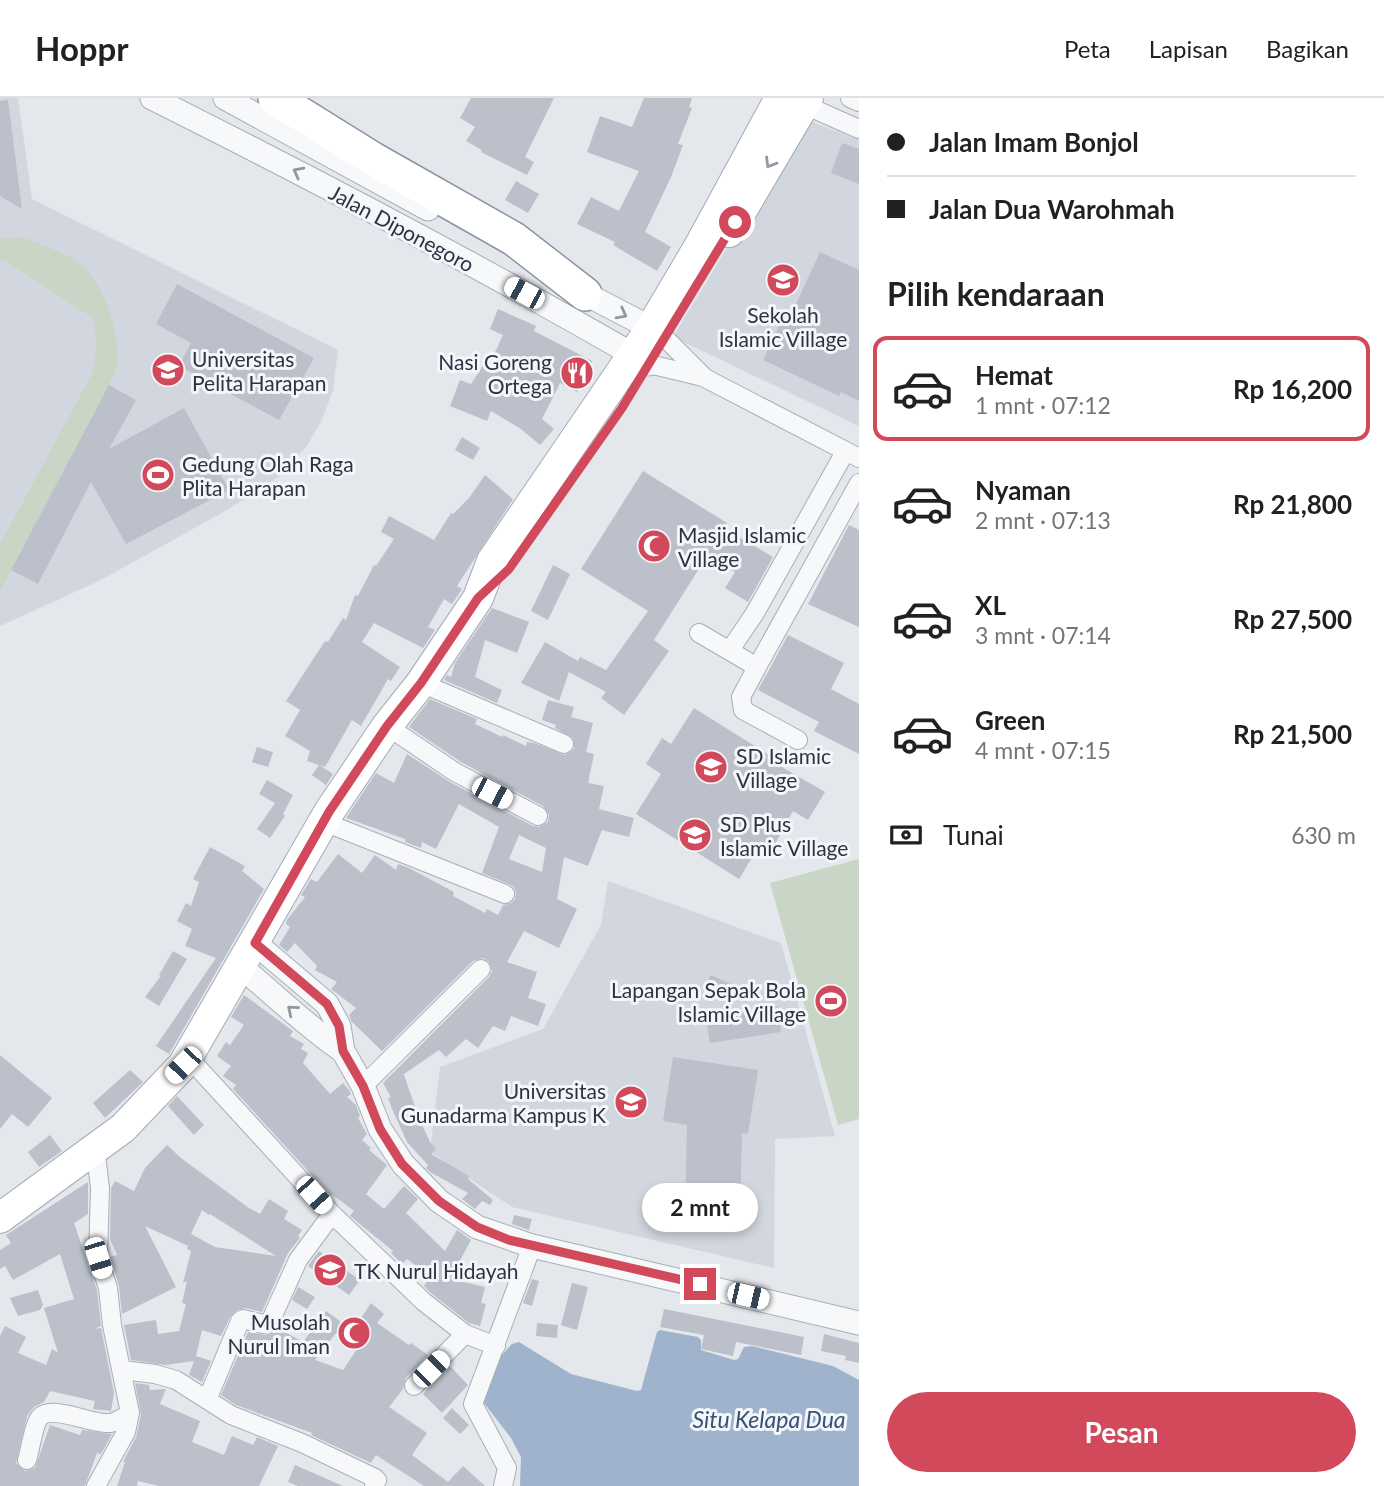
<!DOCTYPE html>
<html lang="id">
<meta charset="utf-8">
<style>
body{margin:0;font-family:Lato,sans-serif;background:#f6f6f6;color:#202124;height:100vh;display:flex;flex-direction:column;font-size:26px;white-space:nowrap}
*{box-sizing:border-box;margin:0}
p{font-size:23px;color:#757577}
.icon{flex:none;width:38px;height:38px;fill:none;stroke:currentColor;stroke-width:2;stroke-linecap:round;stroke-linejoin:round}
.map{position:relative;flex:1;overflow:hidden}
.details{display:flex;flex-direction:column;background:#fff;width:525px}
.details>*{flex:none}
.hud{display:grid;align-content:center;height:154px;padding:0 28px;background:#fff}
.end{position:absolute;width:32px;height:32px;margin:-16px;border:9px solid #d1495b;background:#fff;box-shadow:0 0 0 4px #fff}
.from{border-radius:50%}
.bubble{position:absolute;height:49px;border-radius:24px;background:#fff;box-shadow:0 4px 10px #0003;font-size:23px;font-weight:700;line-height:49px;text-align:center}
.car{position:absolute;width:21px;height:42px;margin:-21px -10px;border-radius:9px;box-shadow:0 0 5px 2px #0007;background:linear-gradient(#fff 24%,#345 0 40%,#fff 0 76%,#345 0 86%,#fff 0)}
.hud b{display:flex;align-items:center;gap:24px;height:66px;font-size:26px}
.hud b+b{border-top:2px solid #e0e0e0}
.hud i{width:18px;height:18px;background:#202124}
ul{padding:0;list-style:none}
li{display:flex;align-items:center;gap:21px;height:105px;margin:0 14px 10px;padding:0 14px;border:4px solid transparent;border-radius:14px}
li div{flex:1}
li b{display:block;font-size:26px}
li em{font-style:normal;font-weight:700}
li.current{border-color:#d1495b}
li>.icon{width:63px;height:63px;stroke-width:1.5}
h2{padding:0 28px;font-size:32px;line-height:84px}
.pay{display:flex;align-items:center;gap:18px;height:77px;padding:0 28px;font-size:26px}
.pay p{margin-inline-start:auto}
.cta{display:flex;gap:14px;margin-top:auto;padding:14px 28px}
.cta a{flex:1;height:80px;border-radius:42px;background:#d1495b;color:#fff;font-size:28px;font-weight:700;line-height:80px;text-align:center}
header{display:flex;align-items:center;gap:42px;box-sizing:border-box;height:98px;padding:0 35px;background:#fff;border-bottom:2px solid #e0e0e0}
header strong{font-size:33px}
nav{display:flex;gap:38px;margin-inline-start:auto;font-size:24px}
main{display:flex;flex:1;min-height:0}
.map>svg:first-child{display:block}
</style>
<header>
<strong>Hoppr</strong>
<nav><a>Peta</a><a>Lapisan</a><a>Bagikan</a></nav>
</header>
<main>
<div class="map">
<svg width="859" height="1388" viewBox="0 0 859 1388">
<rect width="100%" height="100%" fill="#e4e7ec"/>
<!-- built -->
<path fill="#d2d6de" d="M0,0H18L32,101L338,252L333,292L321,324L306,349L278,379L227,412L101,482L0,528Z
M805,21L859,42V328L673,239Z
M608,783L781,845L835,1038L775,1041L774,1170L512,1109L430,1054L440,969L543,931L601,827Z"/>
<!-- green -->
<path fill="#c9d6c5" d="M22,139C39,146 73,157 85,170C106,191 120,238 117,267C116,274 111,281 109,287L0,493V446L92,276L97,249L93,220L4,162L0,163V141Z
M859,761V1021L838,1027L770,785Z"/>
<!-- water -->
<path fill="#9fb4cc" d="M660,1232L698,1239L701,1242V1252L734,1262L738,1261L744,1249L752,1248L833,1268L859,1282V1388H520L521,1359L511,1340L484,1305V1291L501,1258L512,1246L519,1244L571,1276L637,1293L641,1292L657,1234Z"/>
<!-- building -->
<path fill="#bbc0ca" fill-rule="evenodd" d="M471,0H554L525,59L534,64L527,77L481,54L482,52L466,43L475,29L460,20Z
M644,0H692L689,9L692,10L678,46L683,47L671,79L645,134L671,149L657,173L613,147L615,144L577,126L591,99L619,113L639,73L587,54L600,18L632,29Z
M8,2L22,111L0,98V3Z
M842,45L859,51V86L831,75Z
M516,83L539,96L528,115L505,102Z
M820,154L859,172V303L841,294L839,298L763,262L785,215L791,217Z
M177,186L314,260L279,322L179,268L191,245L156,226Z
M498,211L536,228L534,233L592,263L577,294L560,285L542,321L554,331L540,347L521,331L491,313L487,323L450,308L460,282L471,286L486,263L490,265L503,237L490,231Z
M109,287L136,302L109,351L184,310L229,392L126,446L91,384L38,486L11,472Z
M462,339L480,350L473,362L455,352Z
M643,373L727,425L724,430L773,459L748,504L725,490L735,474L707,458L654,542L669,553L624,617L601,600L606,594L569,574L559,603L521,585L545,544L578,563L580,559L606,572L648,513L581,471Z
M485,377L513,401L457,488L462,491L452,506L444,501L428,529L435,532L423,550L374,525L362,544L400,569L391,583L388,581L361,628L352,622L325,669L307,663L310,653L285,638L300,612L286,603L325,543L328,544L343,520L346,522L355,497L358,498L374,467L376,468L394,441L381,434L389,418L434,442L451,415L453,416L469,400Z
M849,427L859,432V529L808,506Z
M553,467L570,476L548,522L531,513Z
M492,510L529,524L517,555L485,542L475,579L502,592L497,605L444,582L447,577L451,579L455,565Z
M788,537L844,565L831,591L859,606V656L814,633L819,624L758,592Z
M430,601L477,621L475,626L502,639L503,637L526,648L527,644L534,645L565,657L574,651L573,640L555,630L556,627L542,622L548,602L574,609L571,619L593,625L586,654L594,656L588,685L604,688L599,711L634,720L629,739L602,732L588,768L564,759L557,801L577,811L559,850L524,833L507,864L537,874L528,900L546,906L538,928L511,918L505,933L493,928L478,950L466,941L446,959L439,952L404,976L403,974L419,1020L430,1044L436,1051L431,1056L469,1078L468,1081L493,1102L490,1107L482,1103L475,1111L462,1101L468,1095L430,1074L426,1070L428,1067L407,1044L392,1011L388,1000L391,999L383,985L489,879L492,873L489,864L483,860L473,863L382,953L352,924L349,917L356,910L331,891L337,884L315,872L317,868L295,845L287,854L279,847L290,829L286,826L287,822L305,799L301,797L311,781L317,784L338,756L362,775L375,757L396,772L398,766L409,770L454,794L453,798L485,815L487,811L498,817L503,807L511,805L515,801L516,794L513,788L482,775L499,729L459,706L436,751L422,744L421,750L405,744V741L346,720L376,675L394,685L407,656L450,684L533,728L539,729L548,724L549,717L543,708L461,664L409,629ZM519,737L546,750L542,774L509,761Z
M694,610L777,662L775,665L825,694L808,722L793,713L768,759L756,753L739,781L636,716L661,676L646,666L662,640L671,646Z
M257,649L273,654L268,669L252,664Z
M319,667L333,676L326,687L312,677Z
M267,682L293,697L283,716L285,718L270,740L257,731L275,705L259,696Z
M210,749L245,768L242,773L264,791L169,956L156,948L216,860L185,848L192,831L177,823L186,805L191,808L199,784L193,781Z
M173,853L187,861L159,908L145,899L161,878L159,877Z
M711,877L733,887L726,902L704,892Z
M244,897L293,933L290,938L304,946L301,951L308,955L303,965L330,996L343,985L349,992L351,996L347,999L356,1007L360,1018L358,1020L367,1036L362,1042L371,1050L369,1052L387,1067L366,1096L384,1111L404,1088L418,1101L406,1115L445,1153L457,1132L471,1142L450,1181L485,1189L481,1205L486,1206L480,1228L469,1225L431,1195L424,1188L430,1178L407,1161L402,1166L391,1155L393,1153L350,1118L354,1113L332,1096L331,1098L233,991L236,987L223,978L231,968L217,958L226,944L230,947L244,927L231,919Z
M777,908L781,934L710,945L706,920Z
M0,957L52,1000L28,1029L12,1016L0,1031Z
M673,959L758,972L748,1036L742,1035L740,1116L685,1115L687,1027L663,1023Z
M130,972L143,984L105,1020L93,1005Z
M177,998L204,1027L194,1037L168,1008Z
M50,1037L62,1053L39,1069L28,1054Z
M167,1047L181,1060L249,1110L260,1116L269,1101L288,1113L284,1121L302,1132L298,1138L300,1140L288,1155L262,1214L245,1210L237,1212L230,1219L221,1238L202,1232L196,1258L211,1263L202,1284L189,1277L194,1263L165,1267L131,1262L124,1227L156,1222L158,1236L179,1233L186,1206L182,1205L187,1183L183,1185L191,1153L187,1151L188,1148L145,1128L176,1189L122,1216L119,1188L110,1159L117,1157L110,1141L111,1090L115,1083L134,1093L145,1070ZM202,1112L209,1117L210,1116L276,1158L215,1149L191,1136Z
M88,1084V1116L74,1125L97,1192L101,1228L94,1231L101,1230L114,1295L111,1313L93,1311L95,1303L50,1293L44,1304L34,1309L27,1318L16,1365L25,1373L35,1370L50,1327L80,1337L82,1332L112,1336L101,1356L97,1355L85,1388H0V1238L5,1228L26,1239L18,1255L46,1267L52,1251L58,1255L44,1210L74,1201L60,1156L13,1182L5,1168L0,1171V1152L11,1145L6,1137Z
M514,1117L532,1121L529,1132L512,1126Z
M319,1153L360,1182L349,1197L308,1168Z
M532,1181L539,1183L532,1208L523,1205Z
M572,1185L588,1189L577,1232L561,1227Z
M298,1189L315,1199L307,1211L292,1202Z
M38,1192L43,1207L40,1212L18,1218L10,1200Z
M371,1205L384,1216L377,1225L409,1247L411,1245L428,1257L406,1280L403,1291L389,1309L427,1335L412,1357L448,1384L463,1368L485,1388H424L376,1357L371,1365L311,1337L312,1335L236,1307L221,1297L248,1234L265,1237L279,1231L303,1244L326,1213L344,1226L349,1219L358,1225ZM336,1235L357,1251L343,1272L315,1262Z
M664,1211L804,1239L801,1257L736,1244L733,1258L701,1251L704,1237L660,1229Z
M537,1225L558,1227L557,1240L536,1238Z
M824,1236L859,1245V1265L845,1262L846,1258L821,1253Z
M450,1268L468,1287L442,1315L423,1296Z
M135,1285L149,1287L150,1292L166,1291L160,1306L200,1323L192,1344L224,1357L232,1338L253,1347L257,1339L278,1348L259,1388H159L138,1383L137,1388H117L125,1364H123L136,1339L141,1317Z
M452,1310L469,1327L460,1336L443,1320Z
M295,1367L343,1388H298L288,1384Z"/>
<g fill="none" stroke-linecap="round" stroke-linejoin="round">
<defs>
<path id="minor" d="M850,0L859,4
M798,4L859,31
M666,241L703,278
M649,266L703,279L859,360
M699,535L757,569L859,385
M730,552L755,515L845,354
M757,569L741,599L743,612L798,642
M421,585L564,646
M387,628L455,674L538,718
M324,724L505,796
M188,959L332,1116L424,1204L465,1236L496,1248
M363,988L481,871
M95,1049L100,1090L98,1160L108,1190L112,1227L130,1315L126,1334L96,1388
M122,1272L155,1276L176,1282L231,1317L302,1345L375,1380L377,1382L374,1388
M414,1288L465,1236
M207,1302L240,1223L243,1221L263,1226L270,1224L298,1162L332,1116
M27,1362C30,1353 34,1325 40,1319C53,1306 91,1327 110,1325C117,1324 124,1319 130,1315
M503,1388L507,1370L473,1306L532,1148"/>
<path id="tertiary" d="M152,0C320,84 487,172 649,266
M225,0L428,111
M572,189L651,230
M255,845L327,906L339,928L343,953L363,988L380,1031L403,1066L439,1103L477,1129L532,1148L859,1225
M241,869C275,897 307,929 343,953"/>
<path id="primary" d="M729,134L808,0
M0,1120L123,1030L183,967L329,714L387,628L421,585L478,500L492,463L651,230L700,147L780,0"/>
<path id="motorway" d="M275,0L373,61L514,141L585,196"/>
</defs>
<!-- minor casing -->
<use href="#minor" stroke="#a9aeb7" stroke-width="20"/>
<!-- tertiary casing -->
<use href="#tertiary" stroke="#a9aeb7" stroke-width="25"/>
<!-- primary casing -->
<use href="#primary" stroke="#a3abb8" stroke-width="32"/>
<!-- motorway casing -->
<use href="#motorway" stroke="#8b94a3" stroke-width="36"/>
<!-- minor -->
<use href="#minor" stroke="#f7f8fa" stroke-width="18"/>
<!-- tertiary -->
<use href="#tertiary" stroke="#f7f8fa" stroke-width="23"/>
<!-- primary -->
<use href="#primary" stroke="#fff" stroke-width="30"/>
<!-- motorway -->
<use href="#motorway" stroke="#fff" stroke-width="33"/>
</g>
<!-- one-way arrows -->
<defs><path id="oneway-chevron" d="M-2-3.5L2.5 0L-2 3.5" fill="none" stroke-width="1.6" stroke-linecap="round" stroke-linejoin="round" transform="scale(1.75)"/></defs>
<use stroke="#959aa2" href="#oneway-chevron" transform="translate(770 65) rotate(121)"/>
<g stroke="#9196a0">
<use href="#oneway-chevron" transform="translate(298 74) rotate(-152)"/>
<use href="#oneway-chevron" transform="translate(622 216) rotate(28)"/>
<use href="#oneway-chevron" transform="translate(292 912) rotate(-140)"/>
</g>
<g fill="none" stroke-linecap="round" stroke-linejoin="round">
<!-- route -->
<path stroke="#d1495b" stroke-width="9" d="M700,1186L509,1142L477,1129L439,1103L402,1066L380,1031L363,988L343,953L339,928L327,906L255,845L329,714L387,628L421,585L478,500L509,471L622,310L735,124"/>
</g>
<!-- icons -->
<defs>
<symbol id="school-disc" viewBox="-11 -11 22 22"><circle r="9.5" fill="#d1495b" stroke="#f4f6f9"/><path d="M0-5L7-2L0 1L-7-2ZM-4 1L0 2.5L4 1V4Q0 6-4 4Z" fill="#fff"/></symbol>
<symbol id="university-disc" viewBox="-11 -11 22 22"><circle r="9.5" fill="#d1495b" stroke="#f4f6f9"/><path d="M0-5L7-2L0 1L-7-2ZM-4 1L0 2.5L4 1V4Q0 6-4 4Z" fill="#fff"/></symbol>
<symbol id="restaurant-disc" viewBox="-11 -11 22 22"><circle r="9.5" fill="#d1495b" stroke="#f4f6f9"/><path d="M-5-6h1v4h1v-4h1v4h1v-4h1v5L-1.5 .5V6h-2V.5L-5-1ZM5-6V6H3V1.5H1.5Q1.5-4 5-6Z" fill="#fff"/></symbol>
<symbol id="stadium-disc" viewBox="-11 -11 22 22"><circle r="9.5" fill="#d1495b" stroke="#f4f6f9"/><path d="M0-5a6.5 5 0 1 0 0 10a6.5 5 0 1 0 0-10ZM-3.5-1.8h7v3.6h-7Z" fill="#fff"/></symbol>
<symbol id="mosque-disc" viewBox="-11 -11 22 22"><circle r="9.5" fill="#d1495b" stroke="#f4f6f9"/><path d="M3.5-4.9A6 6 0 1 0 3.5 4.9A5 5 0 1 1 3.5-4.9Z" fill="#fff"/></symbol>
</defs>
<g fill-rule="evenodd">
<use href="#school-disc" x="764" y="163" width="38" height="38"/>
<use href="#university-disc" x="149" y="253" width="38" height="38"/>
<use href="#restaurant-disc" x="558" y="256" width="38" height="38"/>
<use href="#stadium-disc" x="139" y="358" width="38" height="38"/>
<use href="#mosque-disc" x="635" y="429" width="38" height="38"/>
<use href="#school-disc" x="692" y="650" width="38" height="38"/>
<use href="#school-disc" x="676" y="718" width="38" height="38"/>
<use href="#stadium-disc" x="812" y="884" width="38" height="38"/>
<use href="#university-disc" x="612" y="985" width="38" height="38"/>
<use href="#school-disc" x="311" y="1153" width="38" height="38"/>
<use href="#mosque-disc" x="335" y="1216" width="38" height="38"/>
</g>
<g text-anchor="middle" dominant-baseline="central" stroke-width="6" stroke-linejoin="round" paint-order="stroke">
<!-- street labels -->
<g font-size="21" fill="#2b3445" stroke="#f4f6f9">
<text transform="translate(402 130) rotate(28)">Jalan Diponegoro</text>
</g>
<!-- poi labels -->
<g font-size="21" fill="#2b3445" stroke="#f4f6f9" text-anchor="start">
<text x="783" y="216" text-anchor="middle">Sekolah<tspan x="783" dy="24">Islamic Village</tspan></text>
<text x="192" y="260">Universitas<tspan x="192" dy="24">Pelita Harapan</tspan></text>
<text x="552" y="263" text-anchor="end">Nasi Goreng<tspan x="552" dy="24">Ortega</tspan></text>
<text x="182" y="365">Gedung Olah Raga<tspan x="182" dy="24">Plita Harapan</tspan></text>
<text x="678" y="436">Masjid Islamic<tspan x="678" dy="24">Village</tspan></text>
<text x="736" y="657">SD Islamic<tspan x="736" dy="24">Village</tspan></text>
<text x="720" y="725">SD Plus<tspan x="720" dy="24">Islamic Village</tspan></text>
<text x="806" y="891" text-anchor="end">Lapangan Sepak Bola<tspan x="806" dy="24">Islamic Village</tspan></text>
<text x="606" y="992" text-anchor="end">Universitas<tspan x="606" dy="24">Gunadarma Kampus K</tspan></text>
<text x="354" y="1172">TK Nurul Hidayah</text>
<text x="330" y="1223" text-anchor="end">Musolah<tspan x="330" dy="24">Nurul Iman</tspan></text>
</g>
<!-- water labels -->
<g font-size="23" font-style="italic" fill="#34527a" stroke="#f4f6f9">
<text x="769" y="1321">Situ Kelapa Dua</text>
</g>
</g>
</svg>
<i class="end from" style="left:735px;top:124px"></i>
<i class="end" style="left:700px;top:1186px"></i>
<div class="bubble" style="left:642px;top:1085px;width:116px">2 mnt</div>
<i class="car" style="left:524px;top:195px;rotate:298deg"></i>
<i class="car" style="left:492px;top:695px;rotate:117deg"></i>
<i class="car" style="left:183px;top:967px;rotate:224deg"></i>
<i class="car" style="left:314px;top:1097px;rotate:138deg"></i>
<i class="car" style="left:98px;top:1160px;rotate:163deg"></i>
<i class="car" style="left:748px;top:1198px;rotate:103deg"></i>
<i class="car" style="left:431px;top:1271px;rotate:45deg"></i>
</div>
<section class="details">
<div class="hud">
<b><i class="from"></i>Jalan Imam Bonjol</b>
<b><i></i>Jalan Dua Warohmah</b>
</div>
<h2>Pilih kendaraan</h2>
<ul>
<li class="current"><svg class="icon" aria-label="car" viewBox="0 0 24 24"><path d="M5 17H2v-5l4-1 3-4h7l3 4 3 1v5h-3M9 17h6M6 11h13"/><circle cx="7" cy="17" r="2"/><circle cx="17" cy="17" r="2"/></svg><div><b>Hemat</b><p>1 mnt · 07:12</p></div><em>Rp 16,200</em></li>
<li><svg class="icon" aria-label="car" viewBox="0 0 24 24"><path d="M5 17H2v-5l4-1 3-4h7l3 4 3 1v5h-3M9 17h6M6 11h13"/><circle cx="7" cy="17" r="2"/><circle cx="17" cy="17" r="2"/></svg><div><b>Nyaman</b><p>2 mnt · 07:13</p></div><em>Rp 21,800</em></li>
<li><svg class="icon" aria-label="car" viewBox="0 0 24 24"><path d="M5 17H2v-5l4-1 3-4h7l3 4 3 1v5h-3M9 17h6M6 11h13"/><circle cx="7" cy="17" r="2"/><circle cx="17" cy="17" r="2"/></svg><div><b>XL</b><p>3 mnt · 07:14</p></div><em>Rp 27,500</em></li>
<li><svg class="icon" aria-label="car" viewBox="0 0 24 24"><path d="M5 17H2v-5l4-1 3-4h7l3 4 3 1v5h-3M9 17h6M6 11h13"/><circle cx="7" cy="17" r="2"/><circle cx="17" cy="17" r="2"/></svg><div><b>Green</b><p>4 mnt · 07:15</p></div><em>Rp 21,500</em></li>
</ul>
<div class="pay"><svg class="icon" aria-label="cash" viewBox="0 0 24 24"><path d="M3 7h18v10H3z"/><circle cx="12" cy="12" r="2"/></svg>Tunai<p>630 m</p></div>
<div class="cta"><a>Pesan</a></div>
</section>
</main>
